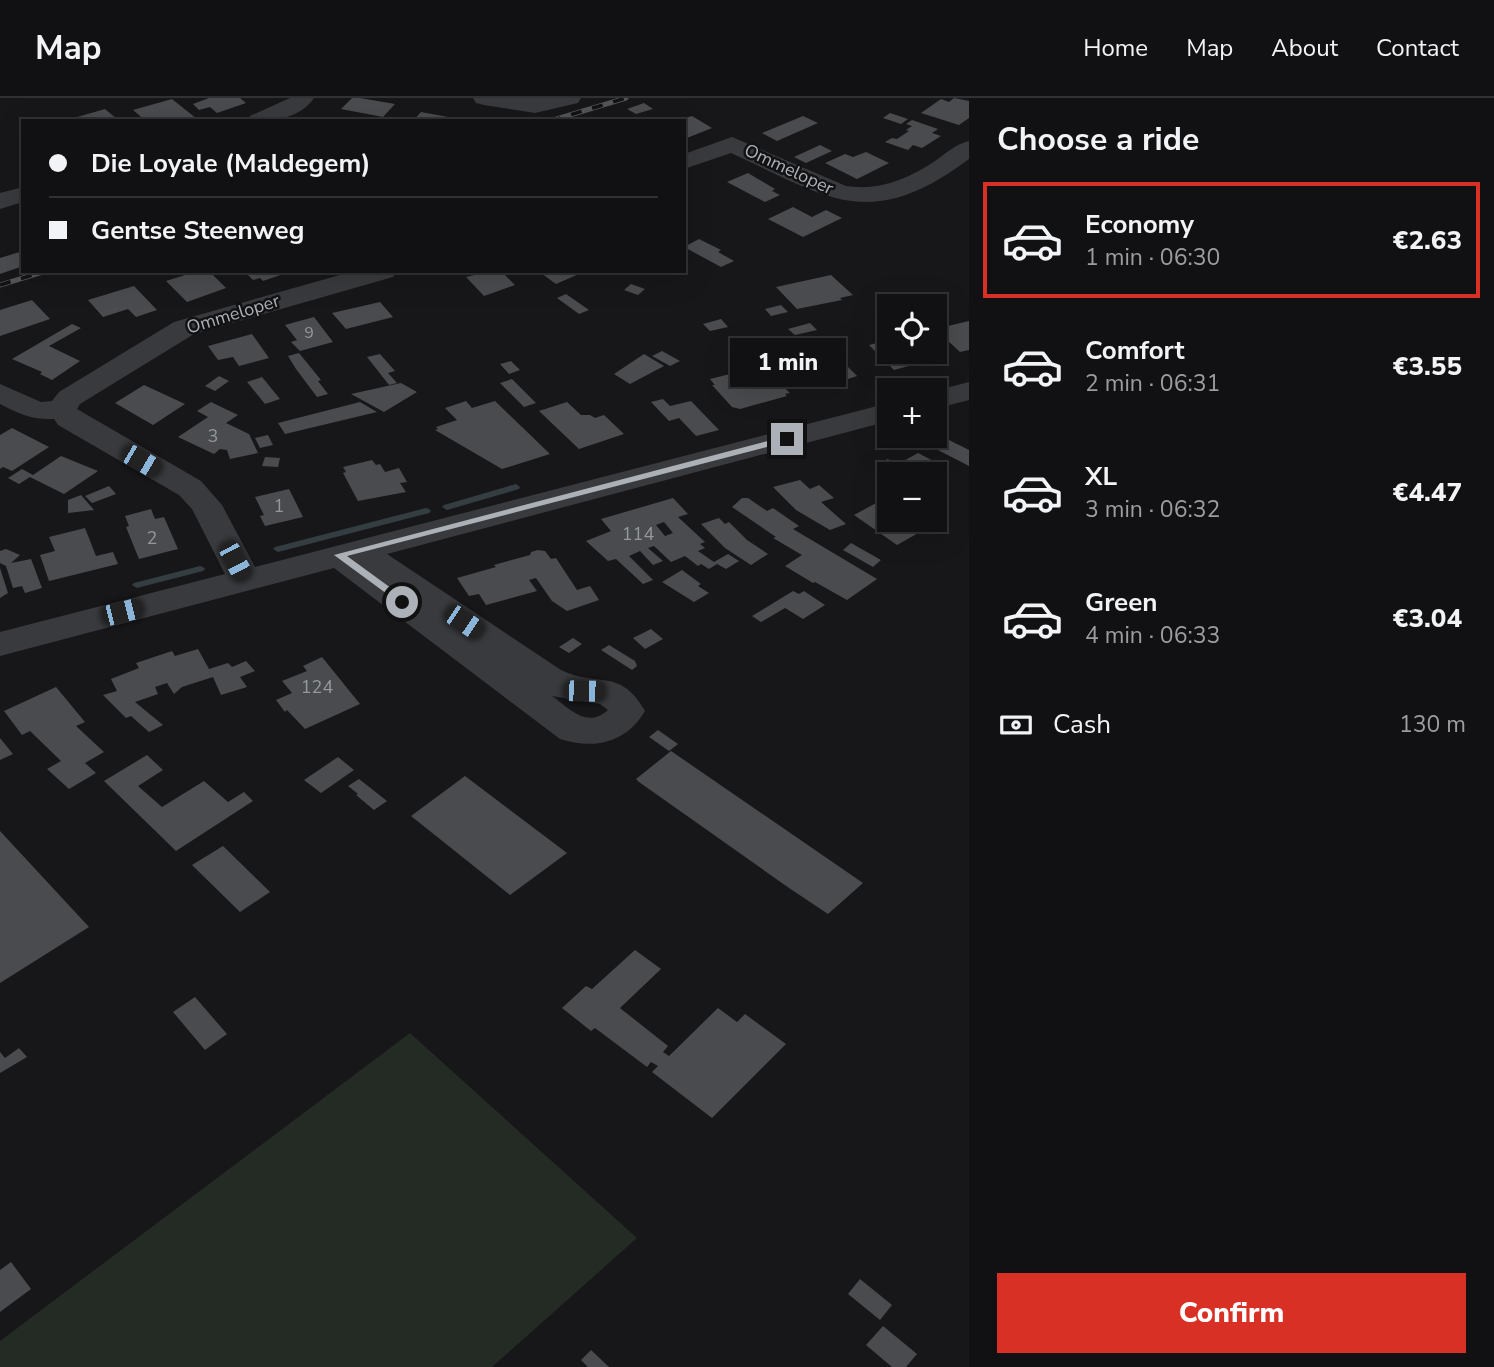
<!DOCTYPE html>
<meta charset="utf-8">
<style>
body{margin:0;font-family:"Nunito Sans",sans-serif;background:#1e1f21;color:#f1f3f6;height:100vh;display:flex;flex-direction:column;font-size:26px;white-space:nowrap}
*{box-sizing:border-box;margin:0}
p{font-size:23px;color:#9c9da0}
.icon{flex:none;width:38px;height:38px;fill:none;stroke:currentColor;stroke-width:2;stroke-linecap:round;stroke-linejoin:round}
.map{position:relative;flex:1;overflow:hidden}
.sheet{display:flex;flex-direction:column;background:#111113;width:525px}
.sheet>*{flex:none}
.hud{position:absolute;left:21px;top:21px;width:665px;height:154px;border-radius:0px;box-shadow:0 7px 28px #0002,0 0 0 2px #303133;display:grid;align-content:center;height:154px;padding:0 28px;background:#111113}
.tools{position:absolute;left:877px;top:196px;display:grid;gap:14px}
.tools a{display:grid;place-items:center;width:70px;height:70px;border-radius:0px;background:#111113;box-shadow:0 7px 28px #0002,0 0 0 2px #303133;font-size:35px}
.end{position:absolute;width:32px;height:32px;margin:-16px;border:9px solid #abb1b7;background:#111;box-shadow:0 0 0 4px #111}
.from{border-radius:50%}
.bubble{position:absolute;height:49px;border-radius:0px;background:#111113;box-shadow:0 7px 28px #0002,0 0 0 2px #303133;font-size:23px;font-weight:800;line-height:49px;text-align:center}
.car{position:absolute;width:21px;height:42px;margin:-21px -10px;border-radius:9px;box-shadow:0 0 5px 2px #0007;background:linear-gradient(#222 24%,#8ab4d8 0 40%,#222 0 76%,#8ab4d8 0 86%,#222 0)}
.hud b{display:flex;align-items:center;gap:24px;height:66px;font-size:26px}
.hud b+b{border-top:2px solid #303133}
.hud i{width:18px;height:18px;background:#f1f3f6}
ul{padding:0;list-style:none}
li{display:flex;align-items:center;gap:21px;height:116px;margin:0 14px 10px;padding:0 14px;border:4px solid transparent;border-radius:0px}
li div{flex:1}
li b{display:block;font-size:26px}
li em{font-style:normal;font-weight:800}
li.current{border-color:#d93025}
li>.icon{width:63px;height:63px;stroke-width:1.5}
h2{padding:0 28px;font-size:32px;line-height:84px}
.pay{display:flex;align-items:center;gap:18px;height:77px;padding:0 28px;font-size:26px}
.pay p{margin-inline-start:auto}
.primary-button{display:flex;gap:14px;margin-top:auto;padding:14px 28px}
.primary-button a{flex:1;height:80px;border-radius:0px;background:#d93025;color:#fff;font-size:28px;font-weight:800;line-height:80px;text-align:center}
header{display:flex;align-items:center;gap:42px;box-sizing:border-box;height:98px;padding:0 35px;background:#111113;border-bottom:2px solid #303133}
header strong{font-size:33px}
nav{display:flex;gap:38px;margin-inline-start:auto;font-size:24px}
main{display:flex;flex:1;min-height:0}
.map>svg:first-child{display:block}
</style>
<header>
<strong>Map</strong>
<nav><a>Home</a><a>Map</a><a>About</a><a>Contact</a></nav>
</header>
<main>
<div class="map">
<svg width="969" height="1269" viewBox="0 0 969 1269">
<rect width="100%" height="100%" fill="#171719"/>
<!-- green -->
<path fill="#242a24" d="M410,935L637,1140L492,1269H0V1243Z"/>
<g fill="none" stroke-linecap="round" stroke-linejoin="round">
<!-- stream -->
<path fill="#343e42" fill-rule="evenodd" d="M516,386L520,389L519,391L447,412L442,409L444,407Z
M426,410L429,411L431,413L429,415L278,454L273,451L275,449Z
M200,468L203,469L205,471L203,473L137,490L132,487L134,485Z"/>
</g>
<!-- building -->
<path fill="#494b4e" fill-rule="evenodd" d="M209,0H240L246,5L217,15L210,9L199,12L193,6Z
M352,0H360L395,6L383,19L341,11Z
M954,0L969,3V20L959,27L921,15L941,1L949,4Z
M172,1L197,21L146,23L133,12Z
M644,5L653,11L636,16L627,11Z
M105,11L117,21L67,23V22Z
M421,14L448,19L466,21L464,23H413Z
M890,15L908,21L901,26L883,20Z
M692,18L712,30L687,40L684,39V23L679,22Z
M803,18L818,25L777,43L762,35Z
M912,22L938,31L932,35L941,38L922,50L913,47L908,52L885,44L892,40L897,41L909,33L906,32L912,28L906,26Z
M820,47L832,53L806,65L794,59Z
M866,54L889,65L857,81L825,65L845,56L853,59Z
M748,75L775,91L772,93L780,97L765,104L727,84Z
M793,109L812,119L826,112L842,120L803,139L768,121Z
M699,141L721,152L718,154L734,163L721,169L684,149Z
M23,153V168L0,176V160Z
M198,173H209L226,190L187,204L166,183Z
M292,173L263,183L260,180L253,182L245,174Z
M491,173H501L515,187L484,198L466,179Z
M538,173H586L556,186Z
M831,177L853,197L840,200L842,202L797,211L776,189Z
M631,186L645,191L638,197L624,192Z
M134,188L157,212L136,219L128,211L103,219L88,202Z
M566,196L589,212L579,216L557,200Z
M32,202L50,221L0,238V212Z
M380,204L393,219L346,231L332,215Z
M781,207L788,214L771,218L765,211Z
M314,219L333,244L300,253L291,244L297,242L285,227Z
M721,221L728,229L710,233L703,226Z
M969,223V252L960,254L935,231Z
M810,225L817,232L795,237L788,231Z
M72,226L81,230L49,248L80,263L52,282L40,276L42,274L12,261Z
M252,236L269,260L239,268L233,259L218,262L208,248Z
M764,240L773,249L774,251L765,253L754,243Z
M889,242V254H935L941,259L894,272L869,247Z
M662,253L680,263L670,268L652,258Z
M299,255L321,282L318,283L328,296L317,299L296,271L288,258Z
M834,255L857,278L821,290L819,287L807,290L786,267Z
M380,256L395,273L388,275L397,285L389,287L367,259Z
M644,256L664,268L630,286L614,276Z
M511,263L520,272L509,276L500,266Z
M762,268L790,295L785,296L787,298L740,311L732,309L712,287H715L710,281Z
M219,278L229,283L215,293L205,288Z
M262,279L280,301L265,306L247,284Z
M512,281L536,305L524,309L500,285Z
M401,285L417,294L384,314L351,296Z
M144,287L185,306L153,327L115,305Z
M663,301L670,308L691,303L719,332L696,338L679,320L669,323L651,304Z
M466,303L472,310L495,303L550,356L502,371L435,332L438,331L436,329L457,322L445,310Z
M211,304L238,317L226,325L249,336L258,355L230,361L227,352L220,351L214,356L178,339L208,319L197,313Z
M360,304L377,314L285,336L278,325Z
M567,304L581,317H590L595,320L604,317L624,336L579,351L539,313Z
M12,330L49,349L12,373L3,369L0,371V337Z
M268,337L273,347L260,350L255,340Z
M943,339L969,352V368L930,348Z
M918,355L943,368L931,376H889L877,370L887,361L900,365Z
M61,358L98,373L64,396L30,379L19,386L8,380L22,371L33,377Z
M265,359L280,360L278,369L262,368Z
M372,362L376,367L380,366L385,374L399,370L407,384L400,385L406,394L358,403L343,375L346,374L343,369Z
M800,382L810,391L819,387L834,400L821,404L846,426L830,432L796,412L773,389Z
M109,388L116,396L92,405L85,398Z
M289,391L303,419L265,428L260,418L264,417L255,399Z
M81,397L94,412L68,415V402Z
M889,398V422H918L929,429L897,447L854,417Z
M673,400L688,416L678,419L705,444L700,446L705,450L698,453L714,464L728,456L739,463L726,471L717,466L709,471L701,466L698,468L685,458L671,464L654,448L648,450L663,463L653,467L640,453L629,458L653,482L643,486L616,461L608,463L586,443L611,433L601,421ZM664,424L673,435L665,438L656,427Z
M742,400H748L767,413L773,410L799,428L793,431L877,481L847,502L815,484L813,485L785,468L802,457L773,440L776,439L732,409Z
M151,411L155,421L164,419L178,451L139,461L126,429L129,428L125,418Z
M719,420L725,426L729,424L747,442L768,456L751,467L725,450L701,426Z
M85,430L96,458L113,454L118,466L49,483L40,457L55,453L49,439Z
M851,445L881,462L873,469L843,452Z
M6,451L20,457L11,465L31,461L42,490L25,495L22,488L13,490L6,468L0,465V453Z
M538,452L545,453L551,461L556,460L577,492L590,488L599,502L567,513L552,503L536,480L529,482L537,493L486,507L479,496L469,498L457,480L496,469L494,467L530,457L531,454Z
M0,470L8,495L0,500Z
M682,472L701,486L698,488L709,495L694,504L662,484Z
M793,493L799,496L804,493L825,507L803,521L785,510L761,524L752,518Z
M651,531L663,541L645,551L633,540Z
M573,540L582,546L569,555L559,549Z
M609,547L635,563L637,568L632,572L601,552Z
M198,551L209,571L228,565L232,569L246,563L255,573L240,579L247,589L221,597L213,579L182,589L174,596L167,585L155,589L158,596L135,604L163,627L149,634L131,618L126,620L103,597L117,593L111,581L139,570L136,565L172,553L175,558Z
M322,559L360,606L305,631L287,612L285,614L276,602L292,595L282,583L307,573L303,568Z
M56,589L85,624L76,628L104,654L85,665L96,675L69,691L47,671L61,663L30,633L22,637L4,613Z
M658,632L678,646L669,653L649,639Z
M0,640L13,656L0,662Z
M671,653L863,785L828,816L789,790L639,684L636,681Z
M147,657L163,672L138,688L162,709L204,683L228,704L244,694L253,703L176,753L104,683Z
M338,659L354,672L321,695L304,682Z
M465,678L567,755L510,797L411,718Z
M359,681L387,703L374,712L356,697L358,696L348,688Z
M0,733L89,829L0,885Z
M223,748L270,794L240,814L192,767Z
M635,852L661,871L620,910L668,948L663,954L669,958L718,910L737,924L745,916L786,946L712,1020L652,974L658,968L651,964L647,969L595,930L591,933L562,910L586,888L592,891Z
M195,899L227,936L205,952L173,914Z
M19,950L27,959L0,975V954L5,960Z
M11,1164L31,1191L0,1214V1172Z
M860,1181L892,1207L880,1222L848,1196Z
M883,1228L917,1256L906,1269H892L866,1247Z
M591,1252L609,1269H588L581,1262Z"/>
<g fill="none" stroke-linecap="round" stroke-linejoin="round">
<!-- minor -->
<path fill="#393a3d" fill-rule="evenodd" d="M290,0H314C299,22 271,23 246,23L250,18Z
M473,0H581L578,5L535,15L484,7L476,5Z
M732,39L846,88C879,93 908,81 935,63C946,55 956,46 969,43V61C870,135 829,100 731,55L684,71V56Z
M23,89V104L0,111V95Z
M354,173H397L393,179L194,236L80,306L77,311L201,383L222,407L255,469L889,305V323L387,456L561,572C598,590 620,569 645,613C626,645 594,652 560,641L334,470L0,558V534L225,476L192,411L179,397L58,327L54,321C32,322 19,316 0,306V286L41,304L52,303L59,294L174,224ZM552,598L600,606L608,612C587,631 570,611 552,598Z
M969,284V302L934,311V293Z"/>
<defs>
<path id="rail" d="M550,23L626,0
M0,187L46,173"/>
</defs>
<!-- rail casing -->
<use href="#rail" stroke="#525458" stroke-width="5"/>
<!-- rail -->
<use href="#rail" stroke="#121214" stroke-width="3.5" stroke-dasharray="11" stroke-linecap="butt"/>
</g>
<!-- route -->
<path fill="#abb1b7" d="M787,338L790,339V343L347,458L406,501L408,504L402,507L334,457Z"/>
<g text-anchor="middle" dominant-baseline="central" stroke-width="5" stroke-linejoin="round" paint-order="stroke">
<!-- far-number labels -->
<g font-size="16" fill="#92989d">
<text x="309" y="235">9</text>
</g>
<!-- far-street labels -->
<g font-size="18" fill="#abb1b7" stroke="#121214">
<text transform="translate(789 71) rotate(25)">Ommeloper</text>
<text transform="translate(233 216) rotate(-17)">Ommeloper</text>
</g>
<!-- number labels -->
<g font-size="18" fill="#92989d">
<text x="213" y="338">3</text>
<text x="279" y="408">1</text>
<text x="638" y="436">114</text>
<text x="152" y="440">2</text>
<text x="317" y="589">124</text>
</g>
</g>
</svg>
<div class="tools">
<a><svg class="icon" aria-label="locate" viewBox="0 0 24 24"><circle cx="12" cy="12" r="6"/><path d="M12 2v4M12 18v4M2 12h4M18 12h4"/></svg></a>
<a>+</a>
<a>−</a>
</div>
<i class="end from" style="left:402px;top:504px"></i>
<i class="end" style="left:787px;top:341px"></i>
<div class="bubble" style="left:730px;top:240px;width:116px">1 min</div>
<i class="car" style="left:141px;top:363px;rotate:120deg"></i>
<i class="car" style="left:235px;top:463px;rotate:152deg"></i>
<i class="car" style="left:122px;top:514px;rotate:76deg"></i>
<i class="car" style="left:464px;top:524px;rotate:124deg"></i>
<i class="car" style="left:584px;top:593px;rotate:91deg"></i>
<div class="hud">
<b><i class="from"></i>Die Loyale (Maldegem)</b>
<b><i></i>Gentse Steenweg</b>
</div>
</div>
<section class="sheet">
<h2>Choose a ride</h2>
<ul>
<li class="current"><svg class="icon" aria-label="car" viewBox="0 0 24 24"><path d="M5 17H2v-5l4-1 3-4h7l3 4 3 1v5h-3M9 17h6M6 11h13"/><circle cx="7" cy="17" r="2"/><circle cx="17" cy="17" r="2"/></svg><div><b>Economy</b><p>1 min · 06:30</p></div><em>€2.63</em></li>
<li><svg class="icon" aria-label="car" viewBox="0 0 24 24"><path d="M5 17H2v-5l4-1 3-4h7l3 4 3 1v5h-3M9 17h6M6 11h13"/><circle cx="7" cy="17" r="2"/><circle cx="17" cy="17" r="2"/></svg><div><b>Comfort</b><p>2 min · 06:31</p></div><em>€3.55</em></li>
<li><svg class="icon" aria-label="car" viewBox="0 0 24 24"><path d="M5 17H2v-5l4-1 3-4h7l3 4 3 1v5h-3M9 17h6M6 11h13"/><circle cx="7" cy="17" r="2"/><circle cx="17" cy="17" r="2"/></svg><div><b>XL</b><p>3 min · 06:32</p></div><em>€4.47</em></li>
<li><svg class="icon" aria-label="car" viewBox="0 0 24 24"><path d="M5 17H2v-5l4-1 3-4h7l3 4 3 1v5h-3M9 17h6M6 11h13"/><circle cx="7" cy="17" r="2"/><circle cx="17" cy="17" r="2"/></svg><div><b>Green</b><p>4 min · 06:33</p></div><em>€3.04</em></li>
</ul>
<div class="pay"><svg class="icon" aria-label="cash" viewBox="0 0 24 24"><path d="M3 7h18v10H3z"/><circle cx="12" cy="12" r="2"/></svg>Cash<p>130 m</p></div>
<div class="primary-button"><a>Confirm</a></div>
</section>
</main>
